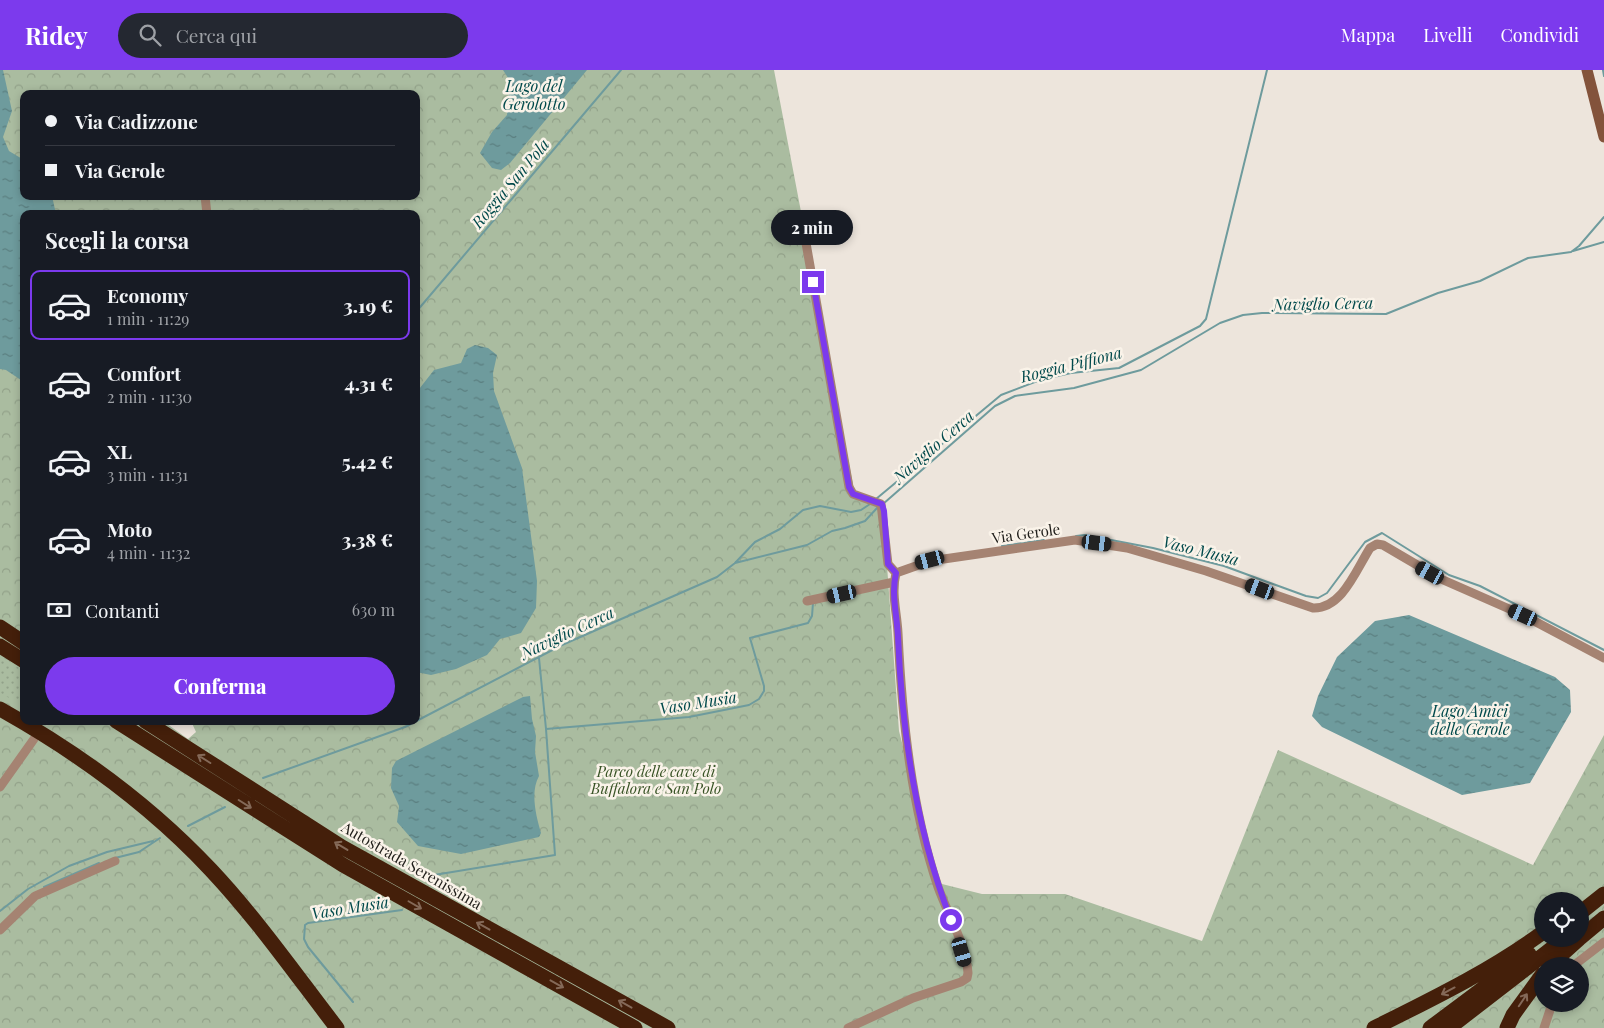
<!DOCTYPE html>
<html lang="it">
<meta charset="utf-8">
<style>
body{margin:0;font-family:"Playfair Display",serif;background:#242831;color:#f1f3f6;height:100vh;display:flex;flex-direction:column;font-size:19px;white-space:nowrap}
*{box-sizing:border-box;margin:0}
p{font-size:16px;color:#9ea1a6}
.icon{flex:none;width:28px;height:28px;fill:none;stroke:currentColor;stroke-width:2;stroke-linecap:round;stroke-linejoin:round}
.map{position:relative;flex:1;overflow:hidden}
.panel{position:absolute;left:20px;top:140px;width:400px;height:515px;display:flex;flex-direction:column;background:#171b24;border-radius:10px;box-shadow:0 2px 8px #0003}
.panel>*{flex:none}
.hud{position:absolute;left:20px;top:20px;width:400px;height:110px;border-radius:10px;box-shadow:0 2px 8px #0003;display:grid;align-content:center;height:110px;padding:0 25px;background:#171b24}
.buttons{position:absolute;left:1534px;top:822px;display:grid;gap:10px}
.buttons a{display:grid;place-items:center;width:55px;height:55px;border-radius:50%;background:#171b24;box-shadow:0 2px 8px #0003;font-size:25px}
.end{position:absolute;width:22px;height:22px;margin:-11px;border:6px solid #7c3aed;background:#fff;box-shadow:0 0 0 2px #fff}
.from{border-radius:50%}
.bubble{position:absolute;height:35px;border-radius:18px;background:#171b24;box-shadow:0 2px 8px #0003;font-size:16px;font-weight:800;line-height:35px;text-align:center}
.car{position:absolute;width:15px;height:30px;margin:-15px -8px;border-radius:6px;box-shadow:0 0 4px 1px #0007;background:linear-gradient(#222 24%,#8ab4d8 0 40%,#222 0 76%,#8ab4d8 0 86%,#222 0)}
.hud b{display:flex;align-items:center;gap:18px;height:48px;font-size:19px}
.hud b+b{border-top:1px solid #363941}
.hud i{width:12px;height:12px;background:#f1f3f6}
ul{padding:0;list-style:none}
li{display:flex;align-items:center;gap:15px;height:70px;margin:0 10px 8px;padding:0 15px;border:2px solid transparent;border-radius:10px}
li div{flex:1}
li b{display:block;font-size:19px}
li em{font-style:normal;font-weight:800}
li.on{border-color:#7c3aed}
li>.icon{width:45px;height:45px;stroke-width:1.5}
h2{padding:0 25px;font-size:22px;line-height:60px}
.pay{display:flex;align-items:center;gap:12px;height:55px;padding:0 25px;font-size:19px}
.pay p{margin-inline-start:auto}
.button{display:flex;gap:10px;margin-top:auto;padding:10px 25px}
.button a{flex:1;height:58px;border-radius:30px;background:#7c3aed;color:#fff;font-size:20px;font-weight:800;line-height:58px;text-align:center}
header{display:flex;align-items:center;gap:30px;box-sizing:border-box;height:70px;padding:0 25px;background:#7c3aed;color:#fff}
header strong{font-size:24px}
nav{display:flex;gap:28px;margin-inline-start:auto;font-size:18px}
.search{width:350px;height:45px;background:#242831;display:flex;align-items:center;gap:12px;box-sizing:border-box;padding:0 18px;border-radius:28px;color:#9ea1a6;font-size:19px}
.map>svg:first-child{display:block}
</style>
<header>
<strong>Ridey</strong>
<div class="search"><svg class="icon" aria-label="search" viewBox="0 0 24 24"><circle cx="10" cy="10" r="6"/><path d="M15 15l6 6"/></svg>Cerca qui</div>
<nav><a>Mappa</a><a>Livelli</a><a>Condividi</a></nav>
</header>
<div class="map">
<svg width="1604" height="958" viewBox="0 0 1604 958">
<defs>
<pattern id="park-crowns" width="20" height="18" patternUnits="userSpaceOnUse" patternTransform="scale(1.25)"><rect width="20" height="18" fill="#aabca0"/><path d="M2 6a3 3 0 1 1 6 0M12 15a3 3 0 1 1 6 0" fill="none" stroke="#92a189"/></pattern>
<pattern id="garden-dots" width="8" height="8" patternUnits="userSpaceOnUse" patternTransform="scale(1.25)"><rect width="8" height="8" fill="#aabca0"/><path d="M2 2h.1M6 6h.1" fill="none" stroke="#92a189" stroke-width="1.8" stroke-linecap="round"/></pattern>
<pattern id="water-ripples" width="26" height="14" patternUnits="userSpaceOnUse" patternTransform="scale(1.25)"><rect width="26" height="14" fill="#6e9b9d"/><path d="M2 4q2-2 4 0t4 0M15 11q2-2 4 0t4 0" fill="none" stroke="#5a7e7f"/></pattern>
</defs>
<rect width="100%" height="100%" fill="#ede5dc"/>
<!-- park -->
<path fill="url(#park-crowns)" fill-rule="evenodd" d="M0,0H774L855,425L883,440L899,661L938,813L982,824H1065L1202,871L1278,680L1533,795L1604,665V958H0ZM24,24H416V126H24ZM24,144H416V651H191L196,662L188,669L163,651H24ZM1542,831H1580V869H1542ZM1542,896H1580V934H1542Z"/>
<!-- garden -->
<path fill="url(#garden-dots)" d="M0,586L24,601V636L0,623Z"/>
<!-- water -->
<path fill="url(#water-ripples)" d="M0,0H3L12,41L3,67L9,81L24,90V126H52L56,144H24V312L6,300L0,299Z
M503,0H587L510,93L501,100L492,98L480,83L492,62L507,45L510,11Z
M475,275L488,278L497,285L493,303L494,321L522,398L537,511L536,538L521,563L500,569L487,585L456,599L431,605L416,602V323L434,300L461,293L467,279Z
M1409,545L1555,607L1570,620L1571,642L1530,713L1462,725L1322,657L1312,646L1318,626L1337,587L1375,551Z
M530,626L532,649L536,666L535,682L539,706C530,722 536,746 541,763L539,767L461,784L418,776L397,752L399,736L391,718L392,698L396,691L523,627Z"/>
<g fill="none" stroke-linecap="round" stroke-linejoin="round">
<!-- stream -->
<path stroke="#6e9b9d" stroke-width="2" d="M1603,0L1604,6
M1573,181L1604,172
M416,242L621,0
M876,429L1001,325L1040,310L1071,303L1119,298L1200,256L1206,249L1267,0
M883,434L995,336L1015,326L1074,318L1141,300L1220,253L1243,245L1262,243L1386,244L1438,223L1480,211L1528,188L1571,182L1579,176L1604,147
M1076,466L1085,465L1153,478L1224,496L1306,526L1318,528L1327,523L1365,472L1382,463L1449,505L1480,516L1604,580
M1002,476L1044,470
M735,493L755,472L780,459L803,440L820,436L851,442L861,440L870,434
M539,588L546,659
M63,654L65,651
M263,708L405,657L562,575L717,507L735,493L807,475L832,461L845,458L865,451L877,438
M188,756L225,737
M115,788L139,782L160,768
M434,805L555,785L546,659L689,647L749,635L759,629L764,621V616L750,568L808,553L812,546L813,533
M44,817L99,793
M0,841L28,819L69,796L107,782L153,771
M353,932L308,877L304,869L305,855L308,853L402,840"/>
<!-- street-tunnel -->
<path stroke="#c4bdb5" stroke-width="9" stroke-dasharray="9 4.5" stroke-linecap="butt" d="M36,665L45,651"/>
<!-- street -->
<path stroke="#a58372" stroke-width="9" d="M205,126L207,144
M803,156L849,417L853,424L881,434L888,494L896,503
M807,531L894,512
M0,717L34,669
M0,860L35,826L115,791
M1573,896L1604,872
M848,958L913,928L961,912L967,908L968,903C966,874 948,845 938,817C911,736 902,648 898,563C897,542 891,524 896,503L930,491L1075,470L1127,478L1206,501L1313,538C1342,539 1356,500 1370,478L1377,474L1383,475L1441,509L1523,545L1604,588
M1544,958L1552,934"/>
<!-- secondary -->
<path stroke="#83533b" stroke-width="11" d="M1587,0L1604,67"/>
<!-- highway -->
<path stroke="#441f0a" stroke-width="15" d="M0,557L24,573
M0,576L24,591
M0,639C77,682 151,736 211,800C257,849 296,905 337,958
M116,651L343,795L635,958
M145,651L342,777L668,958
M1580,843L1604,824
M1580,868L1604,848
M1549,896L1579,869
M1374,958C1432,929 1490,901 1542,863
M1430,958L1529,884
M1449,958L1564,869
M1507,958L1513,945L1542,905"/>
</g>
<!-- one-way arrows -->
<defs><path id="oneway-shaft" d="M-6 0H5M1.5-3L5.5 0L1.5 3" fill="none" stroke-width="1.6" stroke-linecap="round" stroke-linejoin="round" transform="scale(1.25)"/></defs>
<g stroke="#846958">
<use href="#oneway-shaft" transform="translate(204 689) rotate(-148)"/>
<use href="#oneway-shaft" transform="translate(245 734) rotate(32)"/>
<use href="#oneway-shaft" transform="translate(341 776) rotate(-149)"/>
<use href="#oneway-shaft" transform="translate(415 835) rotate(30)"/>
<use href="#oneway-shaft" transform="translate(483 856) rotate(-151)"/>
<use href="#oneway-shaft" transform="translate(557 914) rotate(29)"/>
<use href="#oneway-shaft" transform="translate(1448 921) rotate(152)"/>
<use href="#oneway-shaft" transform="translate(1523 930) rotate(-56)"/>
<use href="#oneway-shaft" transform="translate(625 934) rotate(-151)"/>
</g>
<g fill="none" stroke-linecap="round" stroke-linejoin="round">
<!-- route -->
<path stroke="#7c3aed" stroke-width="6" d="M813,212L849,417L853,424L882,434L884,441L888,494L896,503C891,525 897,544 898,567C902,663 916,760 951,850"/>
</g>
<g text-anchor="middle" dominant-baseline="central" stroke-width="5" stroke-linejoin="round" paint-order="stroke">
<!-- street labels -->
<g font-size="15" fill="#201e1a" stroke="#faf3e9">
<text transform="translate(1026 463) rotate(-8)">Via Gerole</text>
<text transform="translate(412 795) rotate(30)">Autostrada Serenissima</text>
</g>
<!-- park labels -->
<g font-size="15" font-style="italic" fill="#385325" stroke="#faf3e9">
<text x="656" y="701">Parco delle cave di<tspan x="656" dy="17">Buffalora e San Polo</tspan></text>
</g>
<!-- water labels -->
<g font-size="16" font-style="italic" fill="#00494b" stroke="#faf3e9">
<text x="534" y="15">Lago del<tspan x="534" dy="18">Gerolotto</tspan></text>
<text transform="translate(510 113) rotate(-50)">Roggia San Pola</text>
<text transform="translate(1323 233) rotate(-1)">Naviglio Cerca</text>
<text transform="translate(1071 294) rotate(-14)">Roggia Piffiona</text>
<text transform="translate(933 376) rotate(-41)">Naviglio Cerca</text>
<text transform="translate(1201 480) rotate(14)">Vaso Musia</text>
<text transform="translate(567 562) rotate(-25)">Naviglio Cerca</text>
<text transform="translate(698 632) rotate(-9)">Vaso Musia</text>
<text x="1470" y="640">Lago Amici<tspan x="1470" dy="18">delle Gerole</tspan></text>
<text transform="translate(350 837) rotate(-9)">Vaso Musia</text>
</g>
</g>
</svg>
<div class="buttons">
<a><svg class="icon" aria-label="locate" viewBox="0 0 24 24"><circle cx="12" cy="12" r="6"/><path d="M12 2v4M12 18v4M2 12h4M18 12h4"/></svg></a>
<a><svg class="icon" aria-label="layers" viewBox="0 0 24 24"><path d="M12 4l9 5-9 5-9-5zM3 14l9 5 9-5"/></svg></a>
</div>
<i class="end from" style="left:951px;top:850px"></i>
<i class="end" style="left:813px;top:212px"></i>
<div class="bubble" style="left:771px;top:140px;width:82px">2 min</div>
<i class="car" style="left:1097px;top:473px;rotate:97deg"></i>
<i class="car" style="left:930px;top:490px;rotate:255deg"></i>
<i class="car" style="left:1430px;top:503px;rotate:299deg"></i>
<i class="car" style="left:1260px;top:519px;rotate:291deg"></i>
<i class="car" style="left:842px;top:524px;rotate:257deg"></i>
<i class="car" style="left:1523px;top:545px;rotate:294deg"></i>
<i class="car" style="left:962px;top:882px;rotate:163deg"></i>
<div class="hud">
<b><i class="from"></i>Via Cadizzone</b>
<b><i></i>Via Gerole</b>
</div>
<section class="panel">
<h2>Scegli la corsa</h2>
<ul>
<li class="on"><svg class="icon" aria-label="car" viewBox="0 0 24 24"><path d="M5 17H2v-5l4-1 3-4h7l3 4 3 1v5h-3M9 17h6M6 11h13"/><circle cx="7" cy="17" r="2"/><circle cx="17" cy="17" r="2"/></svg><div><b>Economy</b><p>1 min · 11:29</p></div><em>3.19 €</em></li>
<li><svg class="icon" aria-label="car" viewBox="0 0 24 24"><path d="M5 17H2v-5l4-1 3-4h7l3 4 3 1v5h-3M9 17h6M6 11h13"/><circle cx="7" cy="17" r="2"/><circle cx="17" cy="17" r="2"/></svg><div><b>Comfort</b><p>2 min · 11:30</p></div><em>4.31 €</em></li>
<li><svg class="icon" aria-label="car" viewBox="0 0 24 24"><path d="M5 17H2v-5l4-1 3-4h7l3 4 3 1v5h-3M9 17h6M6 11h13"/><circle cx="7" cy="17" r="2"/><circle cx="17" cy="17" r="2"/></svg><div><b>XL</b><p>3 min · 11:31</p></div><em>5.42 €</em></li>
<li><svg class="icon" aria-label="car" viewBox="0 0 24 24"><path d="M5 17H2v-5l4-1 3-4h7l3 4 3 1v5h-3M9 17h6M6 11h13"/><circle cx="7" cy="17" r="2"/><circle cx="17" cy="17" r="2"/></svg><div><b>Moto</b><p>4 min · 11:32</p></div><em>3.38 €</em></li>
</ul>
<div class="pay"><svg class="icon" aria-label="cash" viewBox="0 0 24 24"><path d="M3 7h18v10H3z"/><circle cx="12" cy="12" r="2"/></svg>Contanti<p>630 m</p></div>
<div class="button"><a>Conferma</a></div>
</section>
</div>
